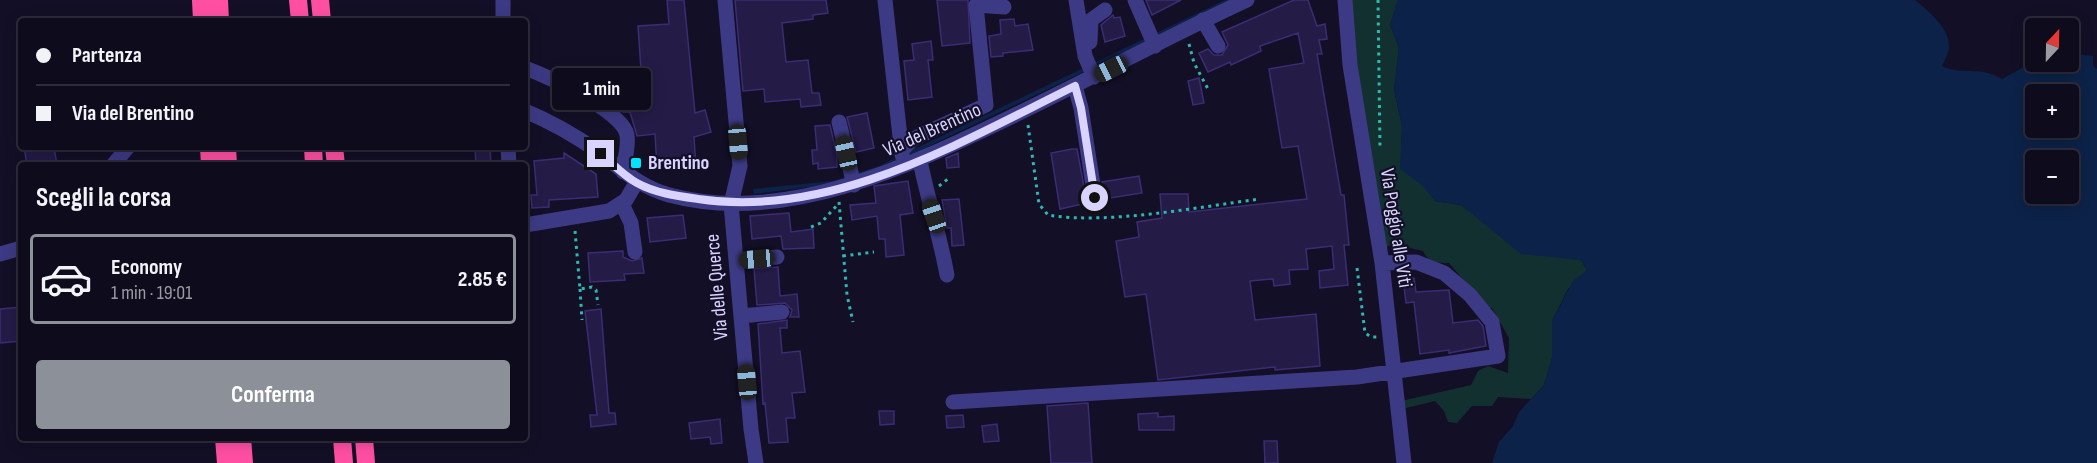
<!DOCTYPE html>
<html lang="it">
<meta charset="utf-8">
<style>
body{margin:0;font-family:"Sofia Sans Condensed",sans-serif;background:#1c1929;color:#f1f3f6;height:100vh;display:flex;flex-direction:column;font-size:22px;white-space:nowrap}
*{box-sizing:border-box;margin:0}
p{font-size:20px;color:#9b9ba3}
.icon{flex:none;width:33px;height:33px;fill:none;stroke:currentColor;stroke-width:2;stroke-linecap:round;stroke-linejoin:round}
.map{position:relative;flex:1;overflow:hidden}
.side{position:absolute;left:18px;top:162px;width:510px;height:279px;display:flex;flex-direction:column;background:#0e0b1c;border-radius:6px;box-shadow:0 3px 15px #0003,0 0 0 2px #2e2b3b}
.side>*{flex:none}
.banner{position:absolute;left:18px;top:18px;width:510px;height:132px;border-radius:6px;box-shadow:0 3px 15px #0003,0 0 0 2px #2e2b3b;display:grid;align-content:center;height:132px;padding:0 18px;background:#0e0b1c}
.needle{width:39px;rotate:22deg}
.controls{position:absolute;left:2025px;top:18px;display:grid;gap:12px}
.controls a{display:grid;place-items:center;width:54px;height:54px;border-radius:6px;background:#0e0b1c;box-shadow:0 3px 15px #0003,0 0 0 2px #2e2b3b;font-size:30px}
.end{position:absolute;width:27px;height:27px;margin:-14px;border:8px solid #d9d4ff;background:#111;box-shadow:0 0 0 3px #111}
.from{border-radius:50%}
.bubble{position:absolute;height:42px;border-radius:6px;background:#0e0b1c;box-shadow:0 3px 15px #0003,0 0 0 2px #2e2b3b;font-size:20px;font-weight:700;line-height:42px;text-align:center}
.car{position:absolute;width:18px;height:36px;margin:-18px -9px;border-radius:8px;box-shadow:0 0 4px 2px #0007;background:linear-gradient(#222 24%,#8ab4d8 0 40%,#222 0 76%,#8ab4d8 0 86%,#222 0)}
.banner b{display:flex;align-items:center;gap:21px;height:57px;font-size:22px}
.banner b+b{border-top:2px solid #2e2b3b}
.banner i{width:15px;height:15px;background:#f1f3f6}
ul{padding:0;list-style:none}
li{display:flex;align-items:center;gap:18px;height:90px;margin:0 12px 9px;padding:0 6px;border:3px solid transparent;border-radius:6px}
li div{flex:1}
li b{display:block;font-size:22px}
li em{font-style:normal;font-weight:700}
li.on{border-color:#8c9099}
li>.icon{width:54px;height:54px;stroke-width:1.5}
h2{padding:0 18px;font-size:27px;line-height:72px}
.primary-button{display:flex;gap:12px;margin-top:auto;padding:12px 18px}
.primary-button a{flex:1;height:69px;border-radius:6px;background:#8c9099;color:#fff;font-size:24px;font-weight:700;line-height:69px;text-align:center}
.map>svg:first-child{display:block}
</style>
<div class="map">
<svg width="2097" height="463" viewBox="0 0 2097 463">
<rect width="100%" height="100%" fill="#130f26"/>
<!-- green -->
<path fill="#12302f" d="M1345,0H1398L1390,25L1399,48L1394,90L1402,126L1401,169L1423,185L1435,201L1461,205L1481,220L1581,260L1587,270L1568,289L1552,321V358L1544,385L1531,399L1498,397L1492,406H1472L1457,423L1448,422L1444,411L1435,401L1398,410L1397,402L1471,385L1478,371L1488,366L1508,373L1509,338L1492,308H1487L1449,263C1436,263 1429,263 1423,251L1393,244L1380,250Z"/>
<!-- water -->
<path fill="#0c2248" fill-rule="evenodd" d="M1225,0H1233L917,152L834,184L754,194L753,189L833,181L879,166Z
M1398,0H1915C1928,11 1950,28 1949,47C1949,53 1944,61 1942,66C1962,76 1979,65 2002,79L2035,61L2068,62L2069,53L2093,56V66L2097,69V463H1492L1499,442L1513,426L1519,412L1544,385L1552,358V321L1573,281L1587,270L1581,260L1521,254L1461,205L1435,201L1423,186L1400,169L1402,126L1394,90L1399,48L1390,25ZM2068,94V128H2036V94ZM2036,160H2068V194H2036Z"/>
<!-- building -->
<path fill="#241b47" stroke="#3b2d73" stroke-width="1.5" d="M667,0H684L695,113L705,110L711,132L694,137L696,168H657L655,134L637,136L630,112H623L617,107L616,84H642L638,26L669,24Z
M735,0H826L828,13L813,15V19L782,23L786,62L808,60L812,93H819L821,105L801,107L800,99L765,102L764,89L743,91Z
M937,0H968L970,43L942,46Z
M1146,0H1181L1152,15Z
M1294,0H1308L1317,26L1325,24L1327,39L1319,40L1322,54H1317L1341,195H1344L1349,245H1344L1348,285L1320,288L1319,271L1334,269L1332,246L1306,249L1308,269L1289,270L1290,284L1274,286L1273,279L1250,281L1255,320L1316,314L1320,366L1275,370V367L1158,380L1146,294L1125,297L1116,241L1139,237L1137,222L1162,218L1160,194H1188L1189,212L1307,199L1298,146L1282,148L1269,69L1304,63L1298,33L1260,46L1261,51L1231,65L1230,62L1208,72L1199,53L1208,49L1214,55H1222L1228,45L1222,32Z
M1113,15L1114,18L1120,17L1125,36L1105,42L1101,25Z
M1014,19L1015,26L1028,24L1033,50L1003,53V56L991,57L989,36L1001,34L1000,20Z
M931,41L933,60H928L932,97L908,100L904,61L914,60L912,44Z
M1199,78L1204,103L1193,105L1188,81Z
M867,113L874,148L856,152L847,117Z
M830,125L837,156V167L818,169V163L813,164L812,150H817L815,126Z
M24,147H54L57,165H27Z
M475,147H490L491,165H476Z
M1072,149H1077L1087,203L1060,209L1051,153Z
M564,153L596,174L598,197L549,200V207L532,208L531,195H537L534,161L564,158Z
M958,153L959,167L947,168L946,158Z
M1139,176L1142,193L1104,199L1102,182Z
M908,181L913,213L900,215L904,255L886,257L885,239H879L877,216L852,220L850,205L876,203L874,186Z
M959,199L964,245L952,246L951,228H947L942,200Z
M789,213L791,232L813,229L814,248L783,249L781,236L752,239L750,216Z
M683,215L686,238L650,242L647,218Z
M623,251V257L632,261L642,258L644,273L624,274L625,280L590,282L588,253Z
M778,267L780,296L797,294L799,317H790L792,310L785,303L757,305L754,269Z
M1414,278L1416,292L1449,290L1453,323L1478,320L1483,326L1486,346L1449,353V350L1420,354L1414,302L1406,303L1403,279Z
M21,307V341L0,343V309Z
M601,309L609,413H615L616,424L591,427L590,415H597L585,311Z
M787,320V328H780L782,353L800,351L805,392L792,393L795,418H786L788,442L769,443L765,403L763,404L758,324Z
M1088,403L1092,463H1051L1047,406Z
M879,411H894V424L880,425Z
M1158,413V417L1174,416V430H1139L1138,414Z
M963,415L964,427L947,428L946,416Z
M720,419L722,443L711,444L710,437L691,439L689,423Z
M997,424L999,441L984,442L982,426Z
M1264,441H1277L1278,463H1265Z"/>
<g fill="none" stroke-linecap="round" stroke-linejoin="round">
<!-- path -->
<path stroke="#2fb8b0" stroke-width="3" stroke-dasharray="3 4.5" stroke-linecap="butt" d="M1378,0L1380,148
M1189,44L1194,63L1208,89
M1028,125L1039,204L1048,215C1107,225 1198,207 1260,199
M939,186L949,178
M839,202L847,295L853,322
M811,227L821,223L839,203
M575,231L580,289L592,287L596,290L598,305
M843,256L874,252
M1357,268L1365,333L1371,337H1377
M580,289L582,320"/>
<!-- minor -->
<path stroke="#3d3a85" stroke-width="15" d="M503,0V21
M725,0L740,166L731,204L751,429L756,463
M885,0L902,155
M1076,0L1085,56L1094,77
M1135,0L1155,46
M1345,0L1350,65L1382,263L1404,463
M1203,20L1218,46
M1090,42L1091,20L1105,10
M525,68C547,76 623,111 627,135C629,147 624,161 623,172
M1075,86L1081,108L1095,198
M525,111C552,122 576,136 600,153C623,170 640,187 669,195C785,226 909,166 1011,117C1090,79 1167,37 1247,0
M839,122L854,185
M508,147L509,165
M901,151L913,139L986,105L976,5L1004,7
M920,161C928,200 940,236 947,275
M113,165L128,147
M622,204L631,223L635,252
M525,225L609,211L626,200L636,183
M0,254L21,248
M737,261L777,257
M742,316L782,312
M953,402L1357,377L1498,356L1492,322L1470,295L1444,273L1416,262L1382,263"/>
<!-- highway -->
<path stroke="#ff4fa3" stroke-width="18" d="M201,0L202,21
M219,0L220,21
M298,0L300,21
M320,0L322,21
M209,147L210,165
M227,147L228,165
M313,147L314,165
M334,147L336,165
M224,438L226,463
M242,438L244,463
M342,438L344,463
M364,438L366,463"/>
</g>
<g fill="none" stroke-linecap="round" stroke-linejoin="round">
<!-- route -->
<path stroke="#d9d4ff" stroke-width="8" d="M601,154C612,163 624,176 637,183C655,193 677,196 698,199C832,219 959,143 1075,86L1081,108L1095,198"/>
</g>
<!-- markers -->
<rect fill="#00e5ff" stroke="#130f26" stroke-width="2" x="630" y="157" width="12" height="12" rx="3"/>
<g text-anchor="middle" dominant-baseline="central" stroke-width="4.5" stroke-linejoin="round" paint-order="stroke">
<!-- street labels -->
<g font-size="20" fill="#d9d4ff" stroke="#130f26">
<text transform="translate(932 130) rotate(-24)">Via del Brentino</text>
<text transform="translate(1396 228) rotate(81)">Via Poggio alle Viti</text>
<text transform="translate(717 287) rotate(-95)">Via delle Querce</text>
</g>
<!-- poi labels -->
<g font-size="20" font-weight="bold" fill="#d9d4ff" stroke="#130f26" text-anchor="start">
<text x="648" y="163">Brentino</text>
</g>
</g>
</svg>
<div class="controls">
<a><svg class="needle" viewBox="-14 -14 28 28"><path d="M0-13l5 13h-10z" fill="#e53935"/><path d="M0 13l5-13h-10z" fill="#9b9ba3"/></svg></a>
<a>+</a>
<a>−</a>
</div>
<i class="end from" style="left:1095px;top:198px"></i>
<i class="end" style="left:601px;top:154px"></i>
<div class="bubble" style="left:552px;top:68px;width:99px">1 min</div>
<i class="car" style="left:1111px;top:69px;rotate:244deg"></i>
<i class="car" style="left:738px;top:142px;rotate:175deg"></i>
<i class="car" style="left:846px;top:153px;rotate:347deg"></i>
<i class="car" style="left:934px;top:216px;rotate:341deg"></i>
<i class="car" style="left:757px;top:259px;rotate:265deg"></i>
<i class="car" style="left:747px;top:382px;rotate:355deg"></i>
<div class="banner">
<b><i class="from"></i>Partenza</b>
<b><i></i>Via del Brentino</b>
</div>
<section class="side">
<h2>Scegli la corsa</h2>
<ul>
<li class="on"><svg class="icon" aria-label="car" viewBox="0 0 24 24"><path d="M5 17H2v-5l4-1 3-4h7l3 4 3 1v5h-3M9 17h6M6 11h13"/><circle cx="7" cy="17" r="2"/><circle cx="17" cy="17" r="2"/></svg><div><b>Economy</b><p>1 min · 19:01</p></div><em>2.85 €</em></li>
</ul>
<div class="primary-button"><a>Conferma</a></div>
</section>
</div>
